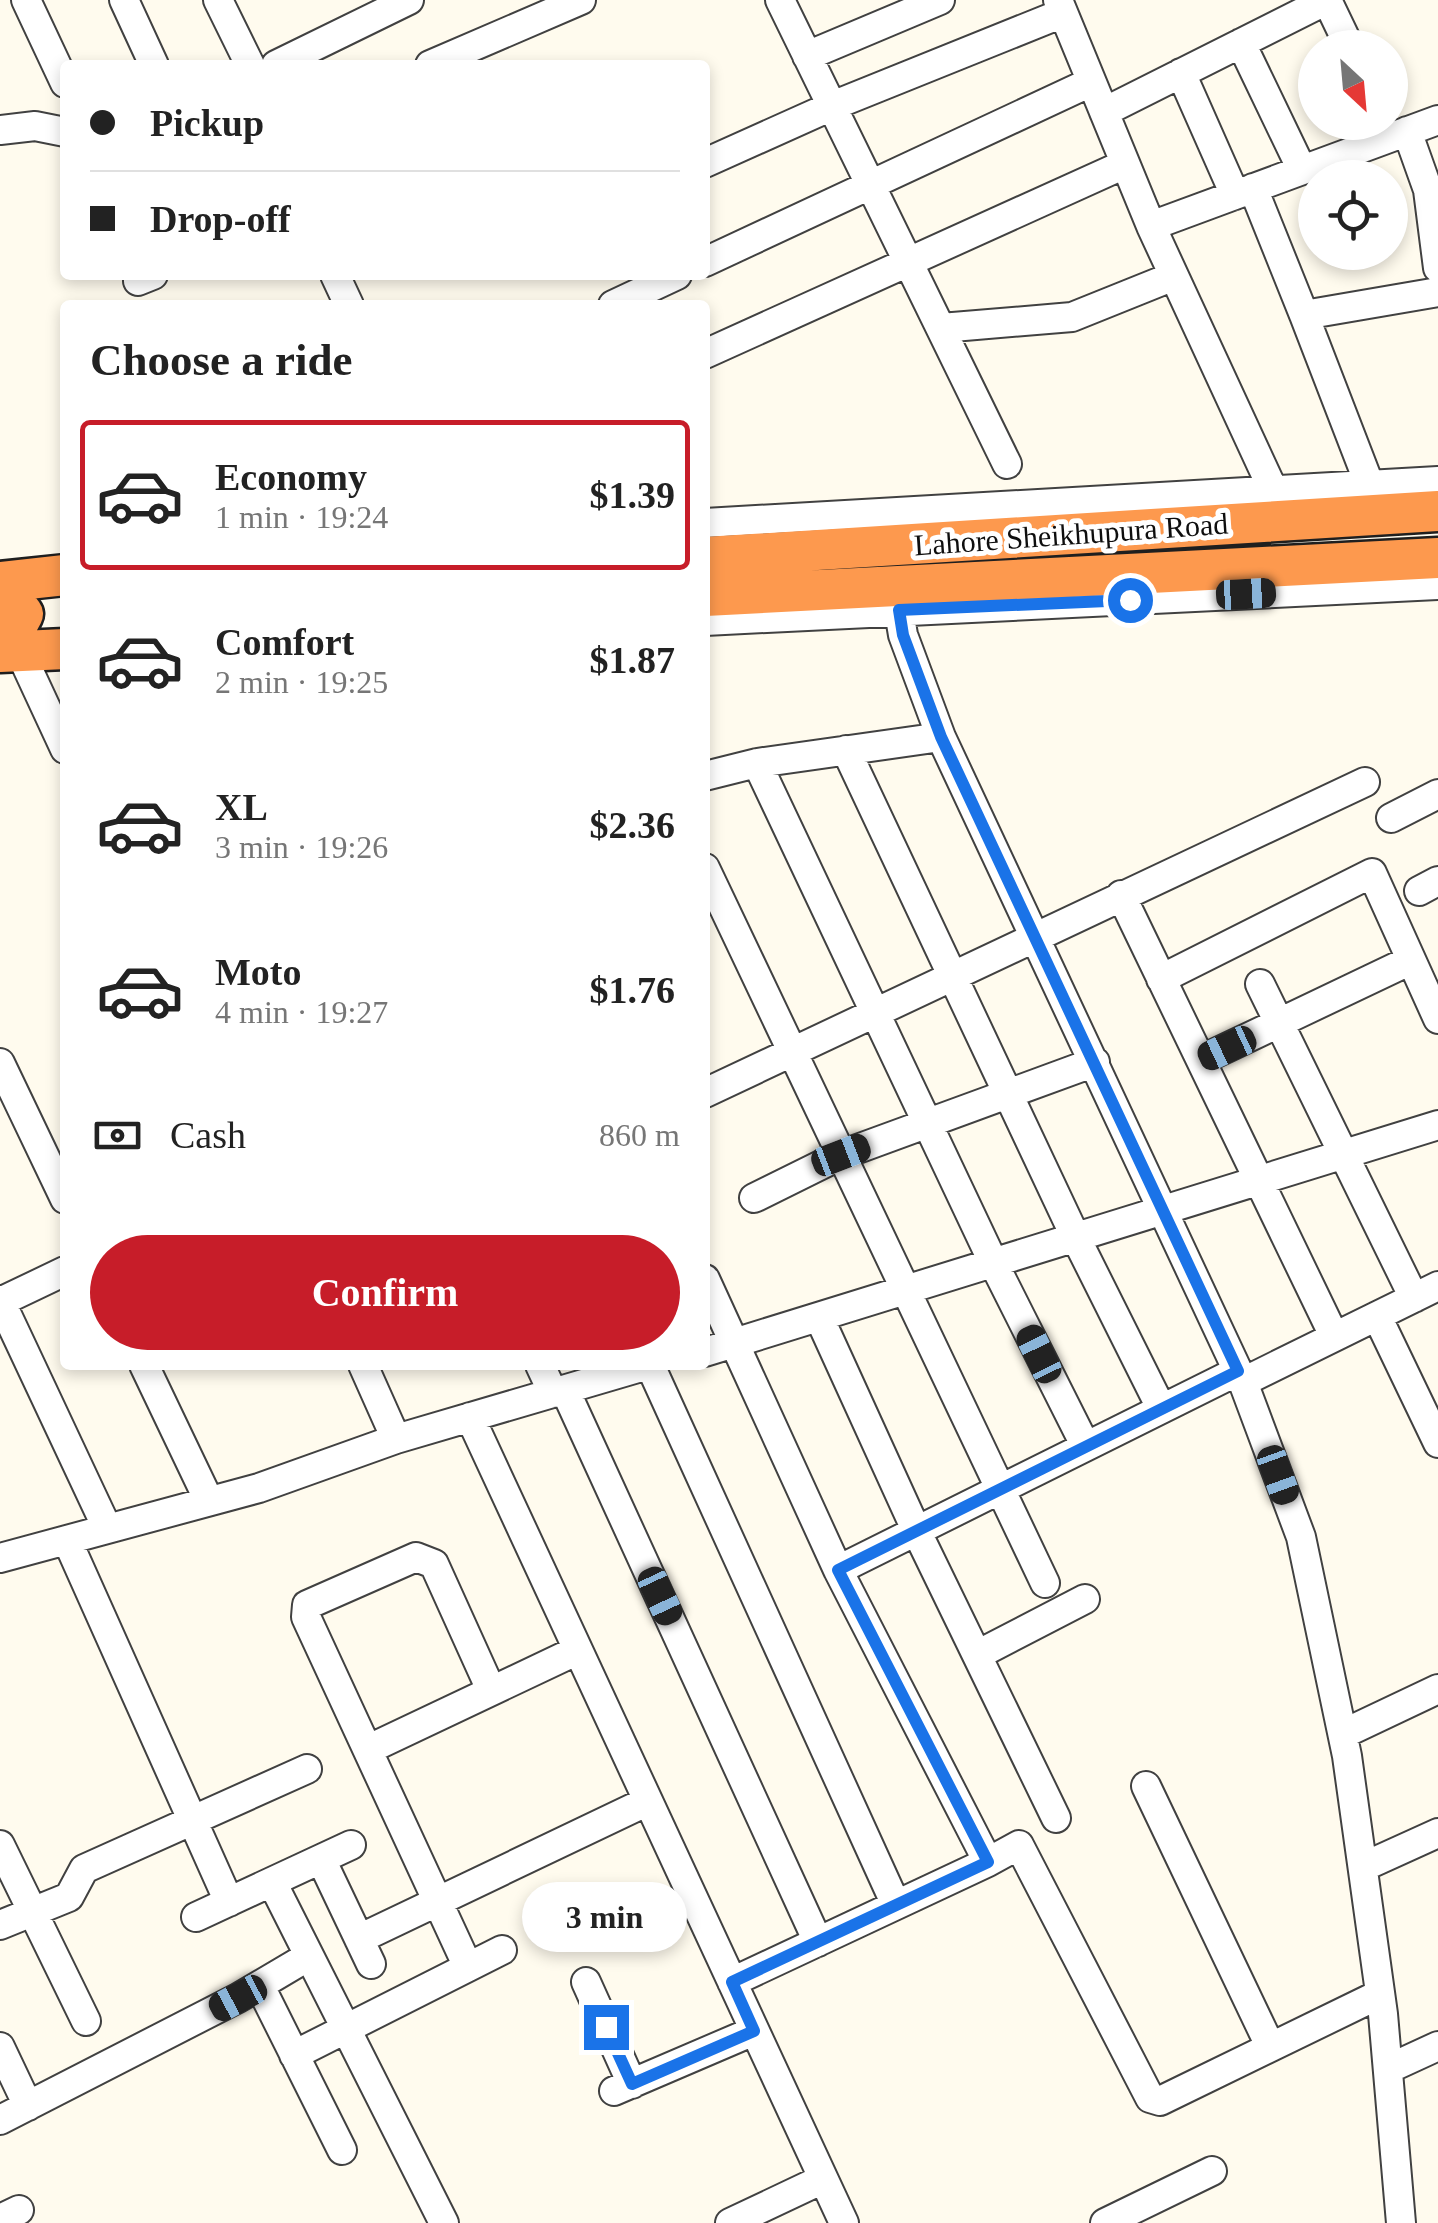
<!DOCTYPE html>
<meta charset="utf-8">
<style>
body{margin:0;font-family:Georgia,serif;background:#f2f2f2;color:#222;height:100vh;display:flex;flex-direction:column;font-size:38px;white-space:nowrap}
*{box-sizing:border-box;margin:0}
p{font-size:32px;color:#767676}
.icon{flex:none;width:55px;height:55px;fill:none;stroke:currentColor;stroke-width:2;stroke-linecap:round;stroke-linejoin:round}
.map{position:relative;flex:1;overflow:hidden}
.details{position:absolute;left:60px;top:300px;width:650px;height:1070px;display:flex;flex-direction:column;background:#fff;border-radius:10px;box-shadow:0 5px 15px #0003}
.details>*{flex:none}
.top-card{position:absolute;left:60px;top:60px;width:650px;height:220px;border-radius:10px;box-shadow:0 5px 15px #0003;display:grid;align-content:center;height:220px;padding:0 30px;background:#fff}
.needle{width:65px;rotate:154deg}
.tools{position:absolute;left:1298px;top:30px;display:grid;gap:20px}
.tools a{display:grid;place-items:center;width:110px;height:110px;border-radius:50%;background:#fff;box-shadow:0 5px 15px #0003;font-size:50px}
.end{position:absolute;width:45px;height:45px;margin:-22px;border:12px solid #1a73e8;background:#fff;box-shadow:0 0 0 5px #fff}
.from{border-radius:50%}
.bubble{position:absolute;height:70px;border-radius:35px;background:#fff;box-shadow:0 5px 15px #0003;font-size:32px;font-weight:700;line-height:70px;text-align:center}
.car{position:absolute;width:30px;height:60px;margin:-30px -15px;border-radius:12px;box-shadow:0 0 8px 2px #0007;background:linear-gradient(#222 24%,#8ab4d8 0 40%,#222 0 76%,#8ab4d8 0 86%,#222 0)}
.top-card b{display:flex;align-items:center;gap:35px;height:95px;font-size:38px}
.top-card b+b{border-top:2px solid #e0e0e0}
.top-card i{width:25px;height:25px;background:#222}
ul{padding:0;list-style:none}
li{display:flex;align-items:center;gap:30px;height:150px;margin:0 20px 15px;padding:0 10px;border:5px solid transparent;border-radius:10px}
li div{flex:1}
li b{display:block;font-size:38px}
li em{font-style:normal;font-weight:700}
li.current{border-color:#c71d29}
li>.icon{width:90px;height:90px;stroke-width:1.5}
h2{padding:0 30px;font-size:45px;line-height:120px}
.pay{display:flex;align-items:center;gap:25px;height:110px;padding:0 30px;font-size:38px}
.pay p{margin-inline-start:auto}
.primary-button{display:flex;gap:20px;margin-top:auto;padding:20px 30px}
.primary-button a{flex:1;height:115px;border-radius:60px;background:#c71d29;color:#fff;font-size:40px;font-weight:700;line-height:115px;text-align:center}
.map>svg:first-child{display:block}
</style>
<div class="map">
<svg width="1438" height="2223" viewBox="0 0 1438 2223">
<rect width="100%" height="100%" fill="#fffbee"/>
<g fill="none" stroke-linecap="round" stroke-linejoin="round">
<defs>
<path id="minor" d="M26,0L65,83
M124,0L154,65
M218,0L250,65
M780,0L1007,464
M1058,0L1151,226L1274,492
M1327,0L1350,48
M1241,43L1302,170
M807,56L940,0
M276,65L409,0
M430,65L581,0
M1181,73L1235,195
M1104,112L1327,0
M0,130L35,126L65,132
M1407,131L1428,190L1438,268
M705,163L832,106L1063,13
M1253,188L1304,315
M1151,226L1438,120
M705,262L1091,82
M335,275L349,305
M138,281L153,275
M613,305L677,275
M941,328L1072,317L1174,276
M705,354L1125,164
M1370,486L1304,315L1438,292
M705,523L1438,481
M899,611L903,635L941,737L1243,1382L1301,1537L1347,1756L1383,2014L1401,2223
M705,621L1438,585
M20,652L65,749
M846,750L1074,1234L1161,1408
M757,763L993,1262L1085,1445
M705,776L757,763L941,737
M1391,818L1438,794
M705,868L1045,1583
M1419,891L1438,881
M1121,895L1334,1336
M1161,979L1372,873L1438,1019
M1260,984L1414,1298
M1201,1060L1411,960
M0,1063L65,1199
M705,1093L1365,782
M754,1198L841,1155L1095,1062
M705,1279L838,1570L988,1862L1019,1845L1150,2098L1160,2101L1380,1994
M0,1300L107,1528
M0,1302L65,1271
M1377,1316L1438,1443
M819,1317L917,1532L1056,1818
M705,1352L1438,1125
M144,1365L209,1501
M363,1365L396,1439
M540,1365L553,1393
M650,1365L896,1905
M1243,1382L1438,1286
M565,1390L818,1942
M470,1417L844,2223
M67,1540L229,1902
M0,1558L259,1488L396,1439L648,1365
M838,1570L1238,1371
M977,1655L1085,1599
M1343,1734L1438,1689
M369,1749L578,1650
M1146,1786L1270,2046
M0,1845L86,2021
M321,1859L371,1964
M1363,1867L1438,1833
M272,1882L444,2223
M196,1917L351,1845
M0,1925L69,1897L84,1869L307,1769
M359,1939L648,1801
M468,1967L306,1617L307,1605L416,1557L434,1564L491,1690
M586,1982L632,2084
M732,1982L988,1862
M260,1986L342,2150
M0,2047L28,2106
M294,2055L502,1950
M1388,2069L1438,2046
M614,2091L754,2031
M0,2120L238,1998L309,1956
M0,2219L19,2210
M730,2223L823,2179
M1105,2223L1212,2171"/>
<path id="highway" d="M705,557L1438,511
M0,582L65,575
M705,596L1438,558
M0,598L14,602L23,614L16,627L0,633
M0,652L65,649"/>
</defs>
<!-- minor casing -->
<use href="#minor" stroke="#414141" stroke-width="32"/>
<!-- highway casing -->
<use href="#highway" stroke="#1f1f1f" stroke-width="45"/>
<!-- minor -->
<use href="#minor" stroke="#fff" stroke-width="28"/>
<!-- highway -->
<use href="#highway" stroke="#fd994e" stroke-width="40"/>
</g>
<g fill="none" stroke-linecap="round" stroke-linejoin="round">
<!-- route -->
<path stroke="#1a73e8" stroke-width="12" d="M606,2027L632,2084L754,2031L732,1982L988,1862L838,1570L1238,1371L941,737L903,635L899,610L1130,600"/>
</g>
<g text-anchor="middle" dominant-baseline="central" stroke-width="10" stroke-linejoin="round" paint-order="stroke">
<!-- street labels -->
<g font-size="30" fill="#0e0e0e" stroke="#fff">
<text transform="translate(1071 534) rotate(-4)">Lahore Sheikhupura Road</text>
</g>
</g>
</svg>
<div class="tools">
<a><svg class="needle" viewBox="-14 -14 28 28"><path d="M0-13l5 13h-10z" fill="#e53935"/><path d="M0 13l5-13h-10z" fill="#767676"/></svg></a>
<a><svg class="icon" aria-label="locate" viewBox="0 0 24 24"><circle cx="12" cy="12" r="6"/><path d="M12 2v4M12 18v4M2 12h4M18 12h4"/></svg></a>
</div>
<i class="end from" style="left:1130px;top:600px"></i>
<i class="end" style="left:606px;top:2027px"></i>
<div class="bubble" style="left:522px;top:1882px;width:165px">3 min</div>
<i class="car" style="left:1246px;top:594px;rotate:87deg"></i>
<i class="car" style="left:1227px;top:1048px;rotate:245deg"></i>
<i class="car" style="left:841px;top:1155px;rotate:69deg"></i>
<i class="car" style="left:1039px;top:1354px;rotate:334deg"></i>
<i class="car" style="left:1278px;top:1475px;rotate:160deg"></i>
<i class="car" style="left:660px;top:1596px;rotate:155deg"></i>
<i class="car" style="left:238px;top:1998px;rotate:242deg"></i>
<div class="top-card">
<b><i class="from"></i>Pickup</b>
<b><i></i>Drop-off</b>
</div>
<section class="details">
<h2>Choose a ride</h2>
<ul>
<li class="current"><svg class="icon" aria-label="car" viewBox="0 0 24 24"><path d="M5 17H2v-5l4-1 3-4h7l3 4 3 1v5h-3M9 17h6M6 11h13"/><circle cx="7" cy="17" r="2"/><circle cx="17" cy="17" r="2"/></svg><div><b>Economy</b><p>1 min · 19:24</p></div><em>$1.39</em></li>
<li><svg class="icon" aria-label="car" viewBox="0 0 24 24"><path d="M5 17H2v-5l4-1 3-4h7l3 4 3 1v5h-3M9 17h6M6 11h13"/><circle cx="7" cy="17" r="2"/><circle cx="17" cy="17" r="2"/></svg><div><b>Comfort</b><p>2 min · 19:25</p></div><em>$1.87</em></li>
<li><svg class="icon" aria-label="car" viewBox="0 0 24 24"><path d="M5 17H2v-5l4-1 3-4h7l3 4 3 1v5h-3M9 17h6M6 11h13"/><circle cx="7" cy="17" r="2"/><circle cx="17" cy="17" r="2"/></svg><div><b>XL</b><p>3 min · 19:26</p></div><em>$2.36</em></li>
<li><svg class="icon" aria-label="car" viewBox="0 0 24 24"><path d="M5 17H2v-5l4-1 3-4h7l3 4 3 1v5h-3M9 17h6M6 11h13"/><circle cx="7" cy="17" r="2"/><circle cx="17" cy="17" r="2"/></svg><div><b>Moto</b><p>4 min · 19:27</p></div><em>$1.76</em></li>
</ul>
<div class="pay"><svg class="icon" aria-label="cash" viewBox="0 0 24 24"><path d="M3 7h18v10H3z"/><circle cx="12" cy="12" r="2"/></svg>Cash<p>860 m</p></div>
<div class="primary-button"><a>Confirm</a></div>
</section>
</div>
